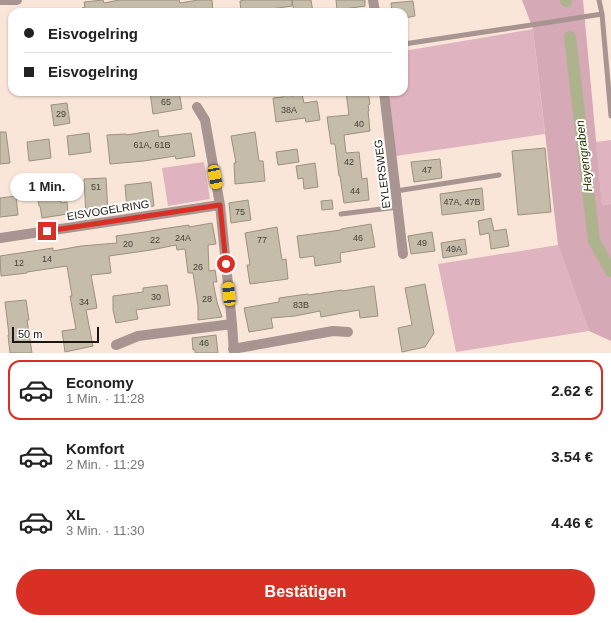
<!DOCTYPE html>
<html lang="de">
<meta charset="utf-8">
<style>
body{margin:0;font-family:Arial,sans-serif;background:#f2f2f2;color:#222;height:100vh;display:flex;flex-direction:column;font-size:15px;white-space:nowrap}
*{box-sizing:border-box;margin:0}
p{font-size:13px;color:#767676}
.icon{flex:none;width:22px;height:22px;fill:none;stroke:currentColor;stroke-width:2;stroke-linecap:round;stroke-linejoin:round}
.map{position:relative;height:353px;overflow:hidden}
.side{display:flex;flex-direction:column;background:#fff;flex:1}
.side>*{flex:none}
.guide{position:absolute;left:8px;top:8px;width:400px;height:88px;border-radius:12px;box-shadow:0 1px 3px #0004;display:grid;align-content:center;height:88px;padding:0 16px;background:#fff}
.scale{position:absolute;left:12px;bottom:10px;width:87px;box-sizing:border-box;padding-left:4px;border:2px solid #1c1611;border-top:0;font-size:11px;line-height:14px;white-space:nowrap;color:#1c1611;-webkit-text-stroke:3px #fff;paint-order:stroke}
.end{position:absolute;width:18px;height:18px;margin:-9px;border:5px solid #d93025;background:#fff;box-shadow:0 0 0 2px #fff}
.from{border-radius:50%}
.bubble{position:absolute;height:28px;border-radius:14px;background:#fff;box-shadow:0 1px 3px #0004;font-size:13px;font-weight:700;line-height:28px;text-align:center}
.car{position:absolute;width:12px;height:24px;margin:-12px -6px;border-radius:5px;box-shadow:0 0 3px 1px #0007;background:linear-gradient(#f5c518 24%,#345 0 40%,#f5c518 0 76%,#345 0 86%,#f5c518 0)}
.guide b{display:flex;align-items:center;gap:14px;height:38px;font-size:15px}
.guide b+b{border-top:1px solid #e0e0e0}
.guide i{width:10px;height:10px;background:#222}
ul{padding:7px 0 0;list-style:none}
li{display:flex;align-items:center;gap:12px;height:60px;margin:0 8px 6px;padding:0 8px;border:2px solid transparent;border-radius:12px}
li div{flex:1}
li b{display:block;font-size:15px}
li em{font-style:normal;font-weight:700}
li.current{border-color:#d93025}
li>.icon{width:36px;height:36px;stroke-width:1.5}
.action{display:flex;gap:8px;margin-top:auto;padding:8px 16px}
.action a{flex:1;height:46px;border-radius:24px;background:#d93025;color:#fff;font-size:16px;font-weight:700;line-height:46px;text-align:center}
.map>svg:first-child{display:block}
</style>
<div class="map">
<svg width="611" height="353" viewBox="0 0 611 353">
<rect width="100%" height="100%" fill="#fae6d8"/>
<!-- green -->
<path fill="#dfb3bf" d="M533,29L545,134L396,156L389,92H404V51Z
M611,140V204L602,205L596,142Z
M204,162L210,199L168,206L162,168Z
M558,245L589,331L456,352L438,264Z"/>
<!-- forest -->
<path fill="#d5a9b5" d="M522,0H583L602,205L611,204V341L589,331L558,245L533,29Z"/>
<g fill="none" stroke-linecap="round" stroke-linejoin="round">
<!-- canal -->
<path stroke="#adb38c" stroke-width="12" d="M566,0V1
M570,37L594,241L611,271"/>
</g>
<!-- building -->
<path fill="#c5bca9" stroke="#9a917f" d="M103,0L104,3L119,0H179L180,3L198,0H212L213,12H83L82,8L85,7L84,2Z
M244,0H292V6L271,9V12H241L240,1Z
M292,0H311L313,12H294Z
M336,0H365V6L337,10Z
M413,1L415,16L404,18V12H392L391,3Z
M150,92H179L182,109L153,114Z
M283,92H292V96L302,94L304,103L317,101L320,120L306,122L305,118L276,122L273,98L283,97Z
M346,92H368L370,104L368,105L369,111H368L370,131L344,135L346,153L359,152L362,179L367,178L369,200L344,203L340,176H339L335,144H331L327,117L349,115Z
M67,103L70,123L54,126L51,105Z
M158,130L159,137L191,133L195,156L176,159L175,156L144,161L110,164L107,135L126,134V135Z
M0,132H6L10,163L0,164Z
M255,132L259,161H263L265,181L235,184L234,163H236L231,136Z
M89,133L91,152L69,155L67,136Z
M49,139L51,158L29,161L27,142Z
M545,148L551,212L518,215L512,151Z
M297,149L299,162L278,165L276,152Z
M440,159L442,178L414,182L411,162Z
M315,163L318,187L304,189L303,178L298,179L296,166Z
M106,178L108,213L86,215L84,179Z
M151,182L154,206L127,209L125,185Z
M482,188L484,210L442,215L440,194Z
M60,191L61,203L67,202L68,214L42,218L40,206H39L37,194Z
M16,196L18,215L0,217V198Z
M248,200L251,220L231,223L229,203Z
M332,200L333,209L322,210L321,201Z
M491,218L494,231L506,229L509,246L491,249L489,233L480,235L478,221Z
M212,223L216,244L208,245L209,271L215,270L217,282H213L217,302L222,317L198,320V306L193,273H188L185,249L177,250L176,245L151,250L109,256L111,273L91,275L97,308L86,310L93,346L65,352L62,331L76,329L70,296H72L67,266L27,272V273L1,276L0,256L53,248V251L81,246L117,243L116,236L145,232L162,229L189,225V227Z
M371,224L375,247L340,253L341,262L315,266L314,256L300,258L297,236L341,230V229Z
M277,227L282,260L286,259L288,279L250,284L247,265H250L245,233Z
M432,232L435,251L411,254L408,236Z
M465,239L467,254L443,258L441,243Z
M425,284L434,333L425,347L402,352L398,328L412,325L405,288Z
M167,285L170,305L136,310L138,319L116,323L113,310V296L143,292V288Z
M374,286L378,316L360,318L359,310L321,317L320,311L295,316L271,318L273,328L249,332L244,308L279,302V298L308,294V295L342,290V291Z
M26,300L29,320H27L32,353H10L8,335H9L5,302Z
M216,335L218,353H195V350H193L192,338Z"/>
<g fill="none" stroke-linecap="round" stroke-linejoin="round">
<!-- lane -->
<path stroke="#a89491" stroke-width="5" d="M599,0L602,14L611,116
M404,44L551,22L602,14
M396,191L499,175
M341,214L398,207"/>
<!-- street -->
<path stroke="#a89491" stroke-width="10" d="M0,0H17
M373,0L375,12
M384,92L403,254
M197,107L205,120L220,205
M0,238L220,205L232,324L234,353
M116,345L138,336L232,324
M233,349L333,331L348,332"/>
</g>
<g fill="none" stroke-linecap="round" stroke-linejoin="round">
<!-- route -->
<path stroke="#d93025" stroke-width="5" d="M47,231L220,205L226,264"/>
</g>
<g text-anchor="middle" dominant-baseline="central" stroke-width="4" stroke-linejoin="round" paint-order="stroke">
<!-- number labels -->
<g font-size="9" fill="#464037">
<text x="166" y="102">65</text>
<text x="289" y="110">38A</text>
<text x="61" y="114">29</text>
<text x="359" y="124">40</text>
<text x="152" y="145">61A, 61B</text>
<text x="349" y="162">42</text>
<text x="427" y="170">47</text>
<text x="96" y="187">51</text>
<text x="355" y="191">44</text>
<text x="462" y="202">47A, 47B</text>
<text x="240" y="212">75</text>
<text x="183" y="238">24A</text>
<text x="358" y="238">46</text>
<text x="155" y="240">22</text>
<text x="262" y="240">77</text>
<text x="422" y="243">49</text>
<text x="128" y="244">20</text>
<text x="454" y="249">49A</text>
<text x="47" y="259">14</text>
<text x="19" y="263">12</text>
<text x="198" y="267">26</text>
<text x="156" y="297">30</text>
<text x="207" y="299">28</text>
<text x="84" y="302">34</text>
<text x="301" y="305">83B</text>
<text x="204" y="343">46</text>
</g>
<!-- street labels -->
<g font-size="11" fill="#1c1611" stroke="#fff">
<text transform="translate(382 174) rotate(-97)">EYLERSWEG</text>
<text transform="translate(108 210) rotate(-9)">EISVOGELRING</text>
</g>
<!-- water labels -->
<g font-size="12" font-style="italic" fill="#2e3302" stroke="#fff">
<text transform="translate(584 156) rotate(-97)">Hayengraben</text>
</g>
</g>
</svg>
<div class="scale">50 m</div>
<i class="end from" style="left:226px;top:264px"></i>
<i class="end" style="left:47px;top:231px"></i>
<div class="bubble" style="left:10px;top:173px;width:74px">1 Min.</div>
<i class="car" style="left:215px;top:177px;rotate:169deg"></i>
<i class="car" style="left:229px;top:294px;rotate:354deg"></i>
<div class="guide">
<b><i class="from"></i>Eisvogelring</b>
<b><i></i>Eisvogelring</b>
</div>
</div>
<section class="side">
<ul>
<li class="current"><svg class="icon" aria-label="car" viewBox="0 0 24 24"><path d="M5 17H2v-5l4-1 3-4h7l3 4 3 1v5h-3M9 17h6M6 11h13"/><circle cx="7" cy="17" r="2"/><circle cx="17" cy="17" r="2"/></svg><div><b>Economy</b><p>1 Min. · 11:28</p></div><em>2.62 €</em></li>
<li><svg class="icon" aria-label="car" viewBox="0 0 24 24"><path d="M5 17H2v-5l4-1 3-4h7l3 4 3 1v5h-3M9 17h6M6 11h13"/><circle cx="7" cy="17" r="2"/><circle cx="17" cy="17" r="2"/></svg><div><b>Komfort</b><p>2 Min. · 11:29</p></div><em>3.54 €</em></li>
<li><svg class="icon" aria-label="car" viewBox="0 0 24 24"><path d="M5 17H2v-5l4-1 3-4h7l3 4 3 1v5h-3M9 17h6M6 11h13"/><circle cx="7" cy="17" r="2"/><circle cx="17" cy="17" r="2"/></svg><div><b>XL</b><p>3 Min. · 11:30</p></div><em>4.46 €</em></li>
</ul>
<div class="action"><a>Bestätigen</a></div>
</section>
